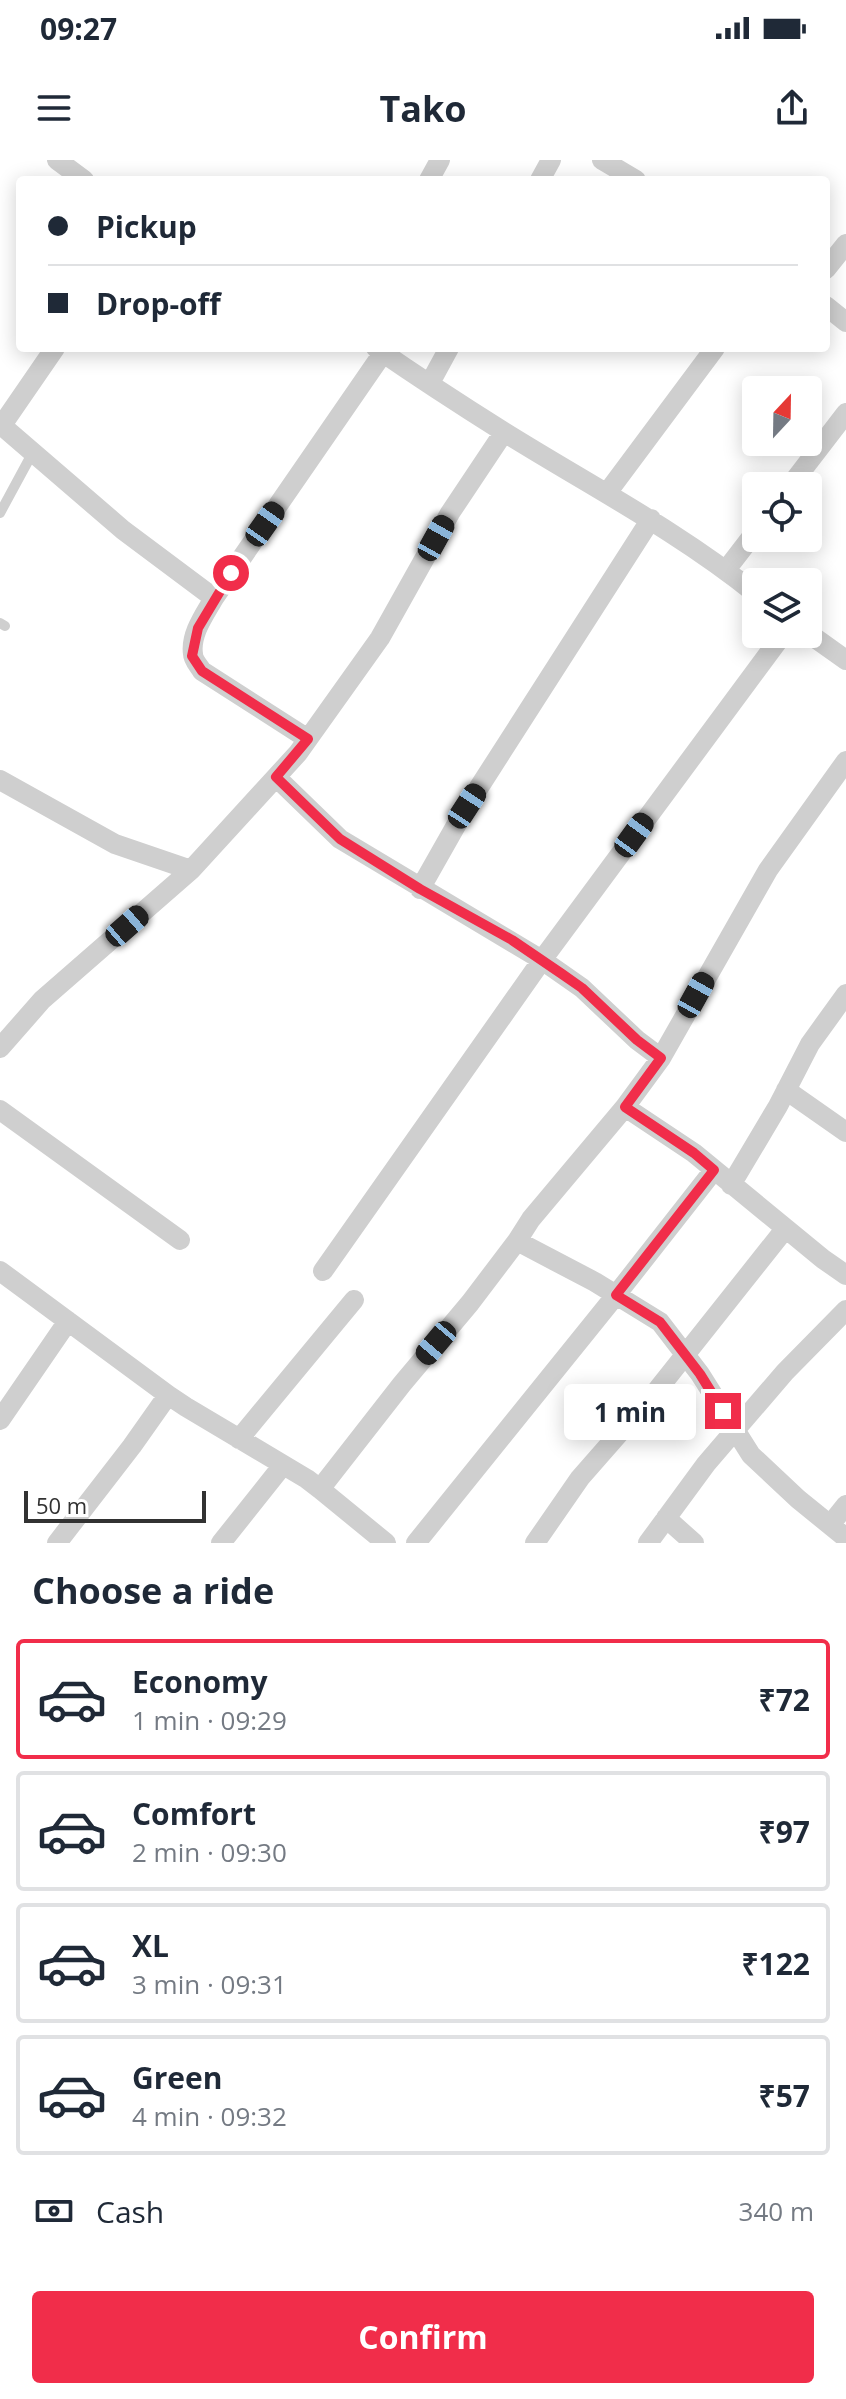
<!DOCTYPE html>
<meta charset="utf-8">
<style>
body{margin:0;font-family:"Open Sans",sans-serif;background:#f6f6f7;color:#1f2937;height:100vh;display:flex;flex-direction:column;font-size:30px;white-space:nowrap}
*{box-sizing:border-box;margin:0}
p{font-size:26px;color:#747a83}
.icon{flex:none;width:44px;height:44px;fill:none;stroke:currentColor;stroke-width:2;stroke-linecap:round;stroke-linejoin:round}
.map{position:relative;height:1383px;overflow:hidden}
.sheet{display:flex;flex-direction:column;background:#fff;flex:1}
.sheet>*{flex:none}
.hud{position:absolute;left:16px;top:16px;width:814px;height:176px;border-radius:8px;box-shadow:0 4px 20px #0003;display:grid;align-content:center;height:176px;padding:0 32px;background:#fff}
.needle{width:52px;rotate:22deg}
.controls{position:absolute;left:742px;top:216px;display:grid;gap:16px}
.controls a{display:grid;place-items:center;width:80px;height:80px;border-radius:8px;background:#fff;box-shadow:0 4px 20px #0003;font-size:40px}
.scale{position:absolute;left:24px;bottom:20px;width:182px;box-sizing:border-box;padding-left:8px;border:4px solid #323232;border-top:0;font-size:22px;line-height:28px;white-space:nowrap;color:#323232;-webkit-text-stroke:6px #fff;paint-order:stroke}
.end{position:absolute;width:36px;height:36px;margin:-18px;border:10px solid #f12d4a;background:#fff;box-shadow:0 0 0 4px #fff}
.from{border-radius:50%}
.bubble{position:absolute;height:56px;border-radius:8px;background:#fff;box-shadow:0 4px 20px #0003;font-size:26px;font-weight:700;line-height:56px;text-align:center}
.car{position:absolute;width:24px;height:48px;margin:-24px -12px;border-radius:10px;box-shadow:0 0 6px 2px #0007;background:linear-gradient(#222 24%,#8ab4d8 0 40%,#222 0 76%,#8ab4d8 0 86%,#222 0)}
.hud b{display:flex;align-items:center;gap:28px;height:76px;font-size:30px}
.hud b+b{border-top:2px solid #e0e1e3}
.hud i{width:20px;height:20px;background:#1f2937}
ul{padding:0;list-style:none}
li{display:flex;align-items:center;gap:24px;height:120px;margin:0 16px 12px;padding:0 16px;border:4px solid #e0e1e3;border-radius:8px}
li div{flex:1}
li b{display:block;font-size:30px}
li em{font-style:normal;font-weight:700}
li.selected{border-color:#f12d4a}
li>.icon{width:72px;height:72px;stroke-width:1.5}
h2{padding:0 32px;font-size:36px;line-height:96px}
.pay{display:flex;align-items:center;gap:20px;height:88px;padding:0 32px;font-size:30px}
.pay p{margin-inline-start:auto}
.action{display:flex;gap:16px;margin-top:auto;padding:16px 32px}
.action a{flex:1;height:92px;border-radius:8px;background:#f12d4a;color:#fff;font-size:32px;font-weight:700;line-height:92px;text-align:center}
.status{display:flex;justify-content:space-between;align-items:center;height:56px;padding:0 40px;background:#fff;direction:ltr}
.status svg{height:22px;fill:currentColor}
header{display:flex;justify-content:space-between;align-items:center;height:104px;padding:0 32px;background:#fff;font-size:36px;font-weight:700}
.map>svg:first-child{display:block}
</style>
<div class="status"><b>09:27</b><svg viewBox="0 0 49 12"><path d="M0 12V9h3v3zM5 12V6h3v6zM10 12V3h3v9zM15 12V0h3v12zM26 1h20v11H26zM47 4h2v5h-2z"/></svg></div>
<header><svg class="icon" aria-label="menu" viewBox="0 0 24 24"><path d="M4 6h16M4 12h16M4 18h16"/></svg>Tako<svg class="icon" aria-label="share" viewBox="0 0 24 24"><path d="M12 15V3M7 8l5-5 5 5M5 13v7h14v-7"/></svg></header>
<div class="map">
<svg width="846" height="1383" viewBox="0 0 846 1383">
<rect width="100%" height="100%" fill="#fff"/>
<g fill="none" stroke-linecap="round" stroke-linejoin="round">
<!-- service -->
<path stroke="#cfcfcf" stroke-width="10" d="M0,353L33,292
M0,463L5,466"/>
<!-- minor -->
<path stroke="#cfcfcf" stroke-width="20" d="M57,0L84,20
M602,0L636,20
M429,20L440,0
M540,20L551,0
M826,109L846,84
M826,146L846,162
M376,188C418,217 461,245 504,272C589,325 678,371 756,434
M430,223L449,188
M0,264L123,370L214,438
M2,265L55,188
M790,326L846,253
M607,333L715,188
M726,410L756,371
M808,473L846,500
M308,579L202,511C199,506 193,500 193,494C190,474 205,454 214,438L383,193
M276,617L340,679L542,800L582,828L637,880L661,898
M0,620L115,684L191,710L298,593L308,579L380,478L450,353L504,272
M420,729L467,646L651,359
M0,888L42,840L191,710
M786,930L846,972
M625,947L694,993L823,1099L846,1115
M0,950L180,1080
M731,1025L778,946L810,884L846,834
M517,1081L595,1122L660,1162L700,1214L751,1295L798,1339L846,1378
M0,1111L168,1235
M323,1111L542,800L783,474
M0,1260L68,1161
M239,1279L354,1140
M320,1329L386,1383
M666,1358L694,1383
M830,1365L846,1345
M57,1383L132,1286L168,1235L186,1247L307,1319L320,1329L402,1224L470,1143L517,1081L531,1059L625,947L661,898L768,710L846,601
M221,1383L283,1305
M416,1383L616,1135L714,1010
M535,1383L580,1318L658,1229L785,1069
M648,1383L706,1304L785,1212L846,1150"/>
</g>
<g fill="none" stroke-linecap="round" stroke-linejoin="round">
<!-- route -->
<path stroke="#f12d4a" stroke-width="10" d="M231,413L198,468L192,496L202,511L308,579L276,617L340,679L420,729L512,780L562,814L582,828L637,880L661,898L625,947L694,993L714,1010L616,1135L660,1162L700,1214L723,1251"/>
</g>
</svg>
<div class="controls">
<a><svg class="needle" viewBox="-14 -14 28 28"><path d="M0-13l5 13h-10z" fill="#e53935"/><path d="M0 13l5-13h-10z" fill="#747a83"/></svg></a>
<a><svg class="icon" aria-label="locate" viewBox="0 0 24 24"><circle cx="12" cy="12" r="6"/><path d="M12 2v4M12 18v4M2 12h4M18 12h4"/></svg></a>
<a><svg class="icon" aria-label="layers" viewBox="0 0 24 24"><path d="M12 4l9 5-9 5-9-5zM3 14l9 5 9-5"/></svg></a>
</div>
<div class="scale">50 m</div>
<i class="end from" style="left:231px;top:413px"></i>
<i class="end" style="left:723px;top:1251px"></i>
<div class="bubble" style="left:564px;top:1224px;width:132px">1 min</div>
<i class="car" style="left:265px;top:364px;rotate:35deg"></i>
<i class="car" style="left:436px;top:378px;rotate:29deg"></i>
<i class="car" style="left:467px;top:646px;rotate:33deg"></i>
<i class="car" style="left:634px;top:675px;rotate:36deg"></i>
<i class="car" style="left:127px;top:766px;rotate:49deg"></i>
<i class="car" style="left:696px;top:835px;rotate:29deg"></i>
<i class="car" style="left:436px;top:1183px;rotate:220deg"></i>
<div class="hud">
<b><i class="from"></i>Pickup</b>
<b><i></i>Drop-off</b>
</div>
</div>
<section class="sheet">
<h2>Choose a ride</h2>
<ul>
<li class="selected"><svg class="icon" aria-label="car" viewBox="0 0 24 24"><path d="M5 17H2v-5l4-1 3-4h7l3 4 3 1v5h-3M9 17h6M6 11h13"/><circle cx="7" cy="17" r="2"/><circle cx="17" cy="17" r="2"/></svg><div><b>Economy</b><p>1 min · 09:29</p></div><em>₹72</em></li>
<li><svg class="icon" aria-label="car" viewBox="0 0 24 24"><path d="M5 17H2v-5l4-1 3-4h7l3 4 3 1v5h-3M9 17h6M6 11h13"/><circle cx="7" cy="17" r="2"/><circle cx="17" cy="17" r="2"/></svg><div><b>Comfort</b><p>2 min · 09:30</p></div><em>₹97</em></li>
<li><svg class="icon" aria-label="car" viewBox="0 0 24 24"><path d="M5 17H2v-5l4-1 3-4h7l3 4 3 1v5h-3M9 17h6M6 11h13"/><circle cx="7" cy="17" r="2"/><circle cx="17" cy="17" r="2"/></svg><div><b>XL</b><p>3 min · 09:31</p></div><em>₹122</em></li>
<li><svg class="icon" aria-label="car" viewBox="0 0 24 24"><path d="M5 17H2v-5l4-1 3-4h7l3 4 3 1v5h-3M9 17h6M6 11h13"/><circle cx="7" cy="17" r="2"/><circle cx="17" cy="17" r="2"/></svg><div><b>Green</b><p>4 min · 09:32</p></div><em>₹57</em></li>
</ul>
<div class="pay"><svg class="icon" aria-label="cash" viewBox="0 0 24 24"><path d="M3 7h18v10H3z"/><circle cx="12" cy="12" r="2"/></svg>Cash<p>340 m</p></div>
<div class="action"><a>Confirm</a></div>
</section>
